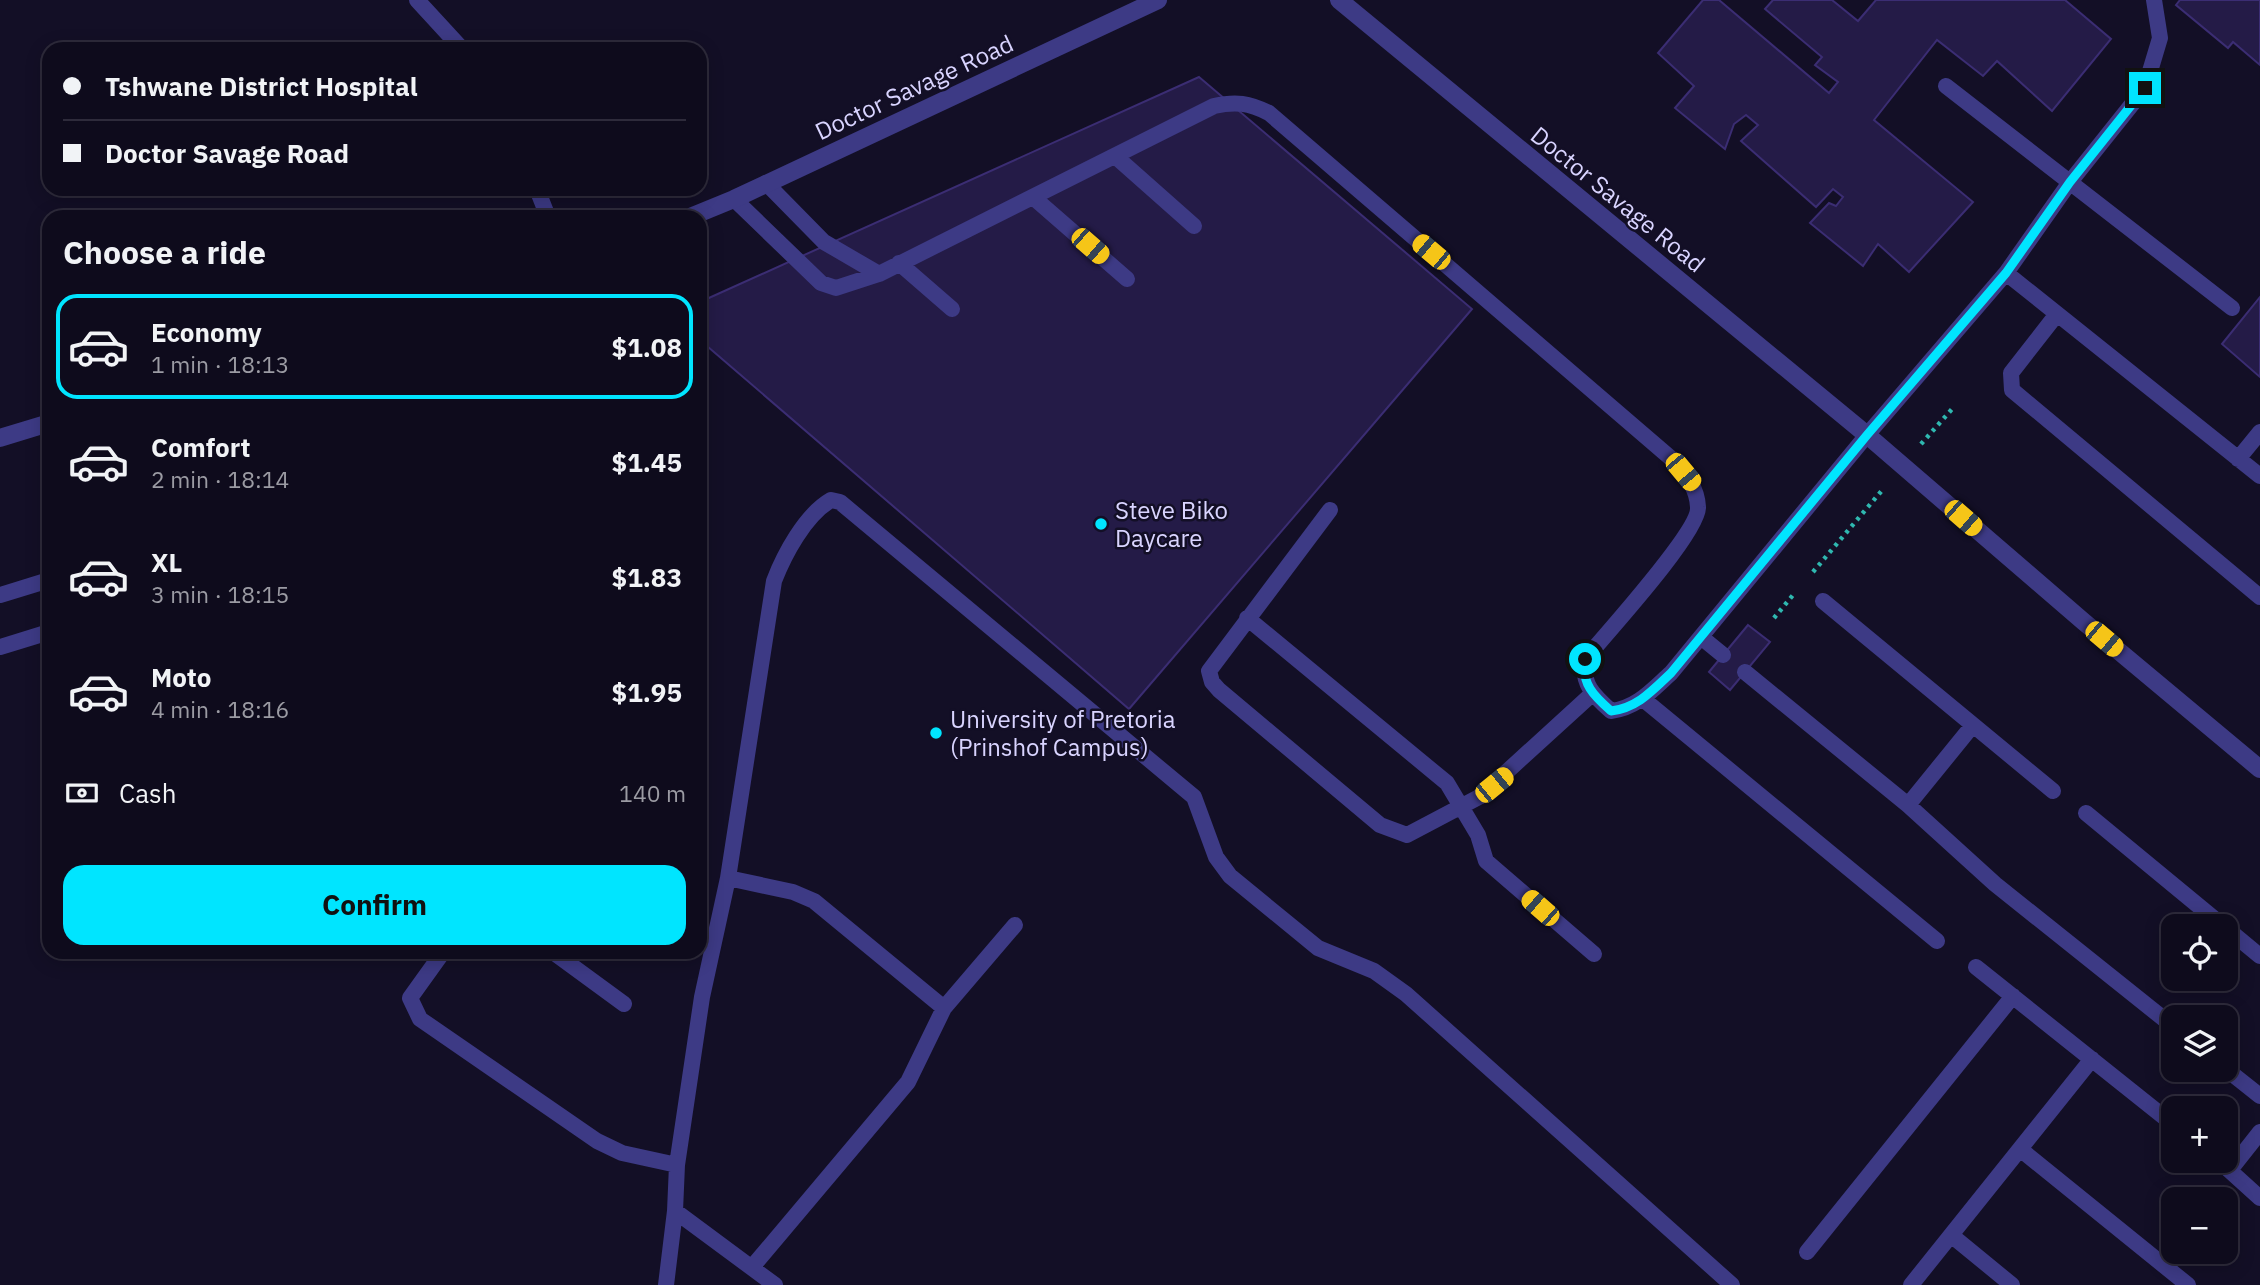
<!DOCTYPE html>
<meta charset="utf-8">
<style>
body{margin:0;font-family:"IBM Plex Sans",sans-serif;background:#1c1929;color:#f1f3f6;height:100vh;display:flex;flex-direction:column;font-size:26px;white-space:nowrap}
*{box-sizing:border-box;margin:0}
p{font-size:23px;color:#9b9ba3}
.icon{flex:none;width:38px;height:38px;fill:none;stroke:currentColor;stroke-width:2;stroke-linecap:round;stroke-linejoin:round}
.map{position:relative;flex:1;overflow:hidden}
.drawer{position:absolute;left:42px;top:210px;width:665px;height:749px;display:flex;flex-direction:column;background:#0e0b1c;border-radius:21px;box-shadow:0 4px 18px #0003,0 0 0 2px #2e2b3b}
.drawer>*{flex:none}
.top-card{position:absolute;left:42px;top:42px;width:665px;height:154px;border-radius:21px;box-shadow:0 4px 18px #0003,0 0 0 2px #2e2b3b;display:grid;align-content:center;height:154px;padding:0 21px;background:#0e0b1c}
.fabs{position:absolute;left:2161px;top:914px;display:grid;gap:14px}
.fabs a{display:grid;place-items:center;width:77px;height:77px;border-radius:14px;background:#0e0b1c;box-shadow:0 4px 18px #0003,0 0 0 2px #2e2b3b;font-size:35px}
.end{position:absolute;width:32px;height:32px;margin:-16px;border:9px solid #00e5ff;background:#111;box-shadow:0 0 0 4px #111}
.from{border-radius:50%}
.car{position:absolute;width:21px;height:42px;margin:-21px -10px;border-radius:9px;box-shadow:0 0 5px 2px #0007;background:linear-gradient(#f5c518 24%,#345 0 40%,#f5c518 0 76%,#345 0 86%,#f5c518 0)}
.top-card b{display:flex;align-items:center;gap:24px;height:66px;font-size:26px}
.top-card b+b{border-top:2px solid #2e2b3b}
.top-card i{width:18px;height:18px;background:#f1f3f6}
ul{padding:0;list-style:none}
li{display:flex;align-items:center;gap:21px;height:105px;margin:0 14px 10px;padding:0 7px;border:4px solid transparent;border-radius:21px}
li div{flex:1}
li b{display:block;font-size:26px}
li em{font-style:normal;font-weight:700}
li.on{border-color:#00e5ff}
li>.icon{width:63px;height:63px;stroke-width:1.5}
h2{padding:0 21px;font-size:32px;line-height:84px}
.pay{display:flex;align-items:center;gap:18px;height:77px;padding:0 21px;font-size:26px}
.pay p{margin-inline-start:auto}
.button{display:flex;gap:14px;margin-top:auto;padding:14px 21px}
.button a{flex:1;height:80px;border-radius:21px;background:#00e5ff;color:#111;font-size:28px;font-weight:700;line-height:80px;text-align:center}
.map>svg:first-child{display:block}
</style>
<div class="map">
<svg width="2260" height="1285" viewBox="0 0 2260 1285">
<rect width="100%" height="100%" fill="#130f26"/>
<!-- building -->
<path fill="#241b47" stroke="#3b2d73" stroke-width="2" d="M1703,0H1719L1829,93L1838,82L1815,65L1822,57L1765,9L1773,0H1832L1858,21L1876,0H2065L2111,39L2052,111L1997,61L1983,76L1937,40L1874,120L1973,202L1909,272L1878,244L1863,266L1810,223L1829,203L1836,206L1843,197L1833,189L1816,207L1741,141L1758,125L1746,115L1734,124L1725,149L1675,108L1694,86L1658,53Z
M2180,0H2260V65L2233,42L2228,48L2176,5Z
M1199,77L1472,309L1129,709L700,340V302Z
M2260,297V377L2222,344Z
M1748,625L1770,642L1730,690L1709,672Z"/>
<g fill="none" stroke-linecap="round" stroke-linejoin="round">
<!-- path -->
<path stroke="#2fb8b0" stroke-width="4.5" stroke-dasharray="3.5 5" stroke-linecap="butt" d="M1921,444L1953,408
M1813,572L1884,488
M1774,618L1793,595"/>
<!-- service -->
<path stroke="#3d3a85" stroke-width="16" d="M417,0L462,49
M1946,86L2232,308
M1115,156L1194,226
M766,183L824,242L879,274
M537,189L548,217
M1034,198L1127,279
M734,199L821,283L836,288L879,274L1214,106C1236,101 1249,103 1269,113L1673,460C1686,475 1697,487 1698,507C1700,531 1605,635 1585,659C1581,684 1594,696 1611,711C1637,708 1652,690 1671,673L1867,435L2006,273L2070,182L2145,88L2160,38L2154,0
M899,263L952,309
M2006,273L2260,476
M2057,314L2011,373L2012,390L2260,597
M2238,459L2260,432
M1330,510L1209,671L1212,682L1219,690L1380,825L1407,835L1479,797L1592,694
M0,595L49,580
M1823,601L2053,791
M1247,618L1447,783L1478,835L1486,861L1594,954
M1701,637L1723,655
M0,647L49,632
M1745,672L1908,805L1995,884L2174,1027
M1643,699L1937,941
M1908,805L1973,725
M2086,813L2223,926
M728,878L793,892L814,901L944,1008
M2226,928L2260,956
M443,952L410,998L420,1019L597,1141L622,1153L677,1165
M553,952L624,1004
M1976,967L2174,1125
M2226,1069L2260,1096
M2020,1149L2188,1285
M2218,1160L2260,1198
M2230,1170L2260,1132
M675,1211L775,1285
M1951,1235L2012,1285
M1807,1252L2013,996
M753,1266L908,1082L944,1008L1015,925
M666,1285L675,1211L677,1165L702,997L728,878L774,581C784,555 805,515 831,500L840,502L1194,797L1216,857L1230,876L1318,948L1374,971L1406,994L1732,1285
M1911,1285L2092,1059"/>
<!-- minor -->
<path stroke="#3d3a85" stroke-width="18" d="M1339,0L1867,435L2084,622L2260,769
M690,217L734,199L1158,0
M0,438L49,423"/>
</g>
<g fill="none" stroke-linecap="round" stroke-linejoin="round">
<!-- route -->
<path stroke="#00e5ff" stroke-width="9" d="M1585,659C1581,684 1594,696 1611,711C1637,708 1652,691 1671,673L1867,435L2006,273L2070,182L2145,88"/>
</g>
<!-- markers -->
<g fill="#00e5ff" stroke="#130f26" stroke-width="2.5">
<circle cx="1101" cy="524" r="7"/>
<circle cx="936" cy="733" r="7"/>
</g>
<g text-anchor="middle" dominant-baseline="central" stroke-width="5" stroke-linejoin="round" paint-order="stroke">
<!-- street labels -->
<g font-size="24" fill="#d9d4ff" stroke="#130f26">
<text transform="translate(914 87) rotate(-25)">Doctor Savage Road</text>
<text transform="translate(1618 199) rotate(39)">Doctor Savage Road</text>
</g>
<!-- poi labels -->
<g font-size="24" fill="#d9d4ff" stroke="#130f26" text-anchor="start">
<text x="1115" y="510">Steve Biko<tspan x="1115" dy="28">Daycare</tspan></text>
<text x="950" y="719">University of Pretoria<tspan x="950" dy="28">(Prinshof Campus)</tspan></text>
</g>
</g>
</svg>
<div class="fabs">
<a><svg class="icon" aria-label="locate" viewBox="0 0 24 24"><circle cx="12" cy="12" r="6"/><path d="M12 2v4M12 18v4M2 12h4M18 12h4"/></svg></a>
<a><svg class="icon" aria-label="layers" viewBox="0 0 24 24"><path d="M12 4l9 5-9 5-9-5zM3 14l9 5 9-5"/></svg></a>
<a>+</a>
<a>−</a>
</div>
<i class="end from" style="left:1585px;top:659px"></i>
<i class="end" style="left:2145px;top:88px"></i>
<i class="car" style="left:1090px;top:246px;rotate:131deg"></i>
<i class="car" style="left:1431px;top:252px;rotate:310deg"></i>
<i class="car" style="left:1683px;top:472px;rotate:140deg"></i>
<i class="car" style="left:1963px;top:518px;rotate:131deg"></i>
<i class="car" style="left:2104px;top:639px;rotate:130deg"></i>
<i class="car" style="left:1494px;top:785px;rotate:51deg"></i>
<i class="car" style="left:1540px;top:908px;rotate:311deg"></i>
<div class="top-card">
<b><i class="from"></i>Tshwane District Hospital</b>
<b><i></i>Doctor Savage Road</b>
</div>
<section class="drawer">
<h2>Choose a ride</h2>
<ul>
<li class="on"><svg class="icon" aria-label="car" viewBox="0 0 24 24"><path d="M5 17H2v-5l4-1 3-4h7l3 4 3 1v5h-3M9 17h6M6 11h13"/><circle cx="7" cy="17" r="2"/><circle cx="17" cy="17" r="2"/></svg><div><b>Economy</b><p>1 min · 18:13</p></div><em>$1.08</em></li>
<li><svg class="icon" aria-label="car" viewBox="0 0 24 24"><path d="M5 17H2v-5l4-1 3-4h7l3 4 3 1v5h-3M9 17h6M6 11h13"/><circle cx="7" cy="17" r="2"/><circle cx="17" cy="17" r="2"/></svg><div><b>Comfort</b><p>2 min · 18:14</p></div><em>$1.45</em></li>
<li><svg class="icon" aria-label="car" viewBox="0 0 24 24"><path d="M5 17H2v-5l4-1 3-4h7l3 4 3 1v5h-3M9 17h6M6 11h13"/><circle cx="7" cy="17" r="2"/><circle cx="17" cy="17" r="2"/></svg><div><b>XL</b><p>3 min · 18:15</p></div><em>$1.83</em></li>
<li><svg class="icon" aria-label="car" viewBox="0 0 24 24"><path d="M5 17H2v-5l4-1 3-4h7l3 4 3 1v5h-3M9 17h6M6 11h13"/><circle cx="7" cy="17" r="2"/><circle cx="17" cy="17" r="2"/></svg><div><b>Moto</b><p>4 min · 18:16</p></div><em>$1.95</em></li>
</ul>
<div class="pay"><svg class="icon" aria-label="cash" viewBox="0 0 24 24"><path d="M3 7h18v10H3z"/><circle cx="12" cy="12" r="2"/></svg>Cash<p>140 m</p></div>
<div class="button"><a>Confirm</a></div>
</section>
</div>
